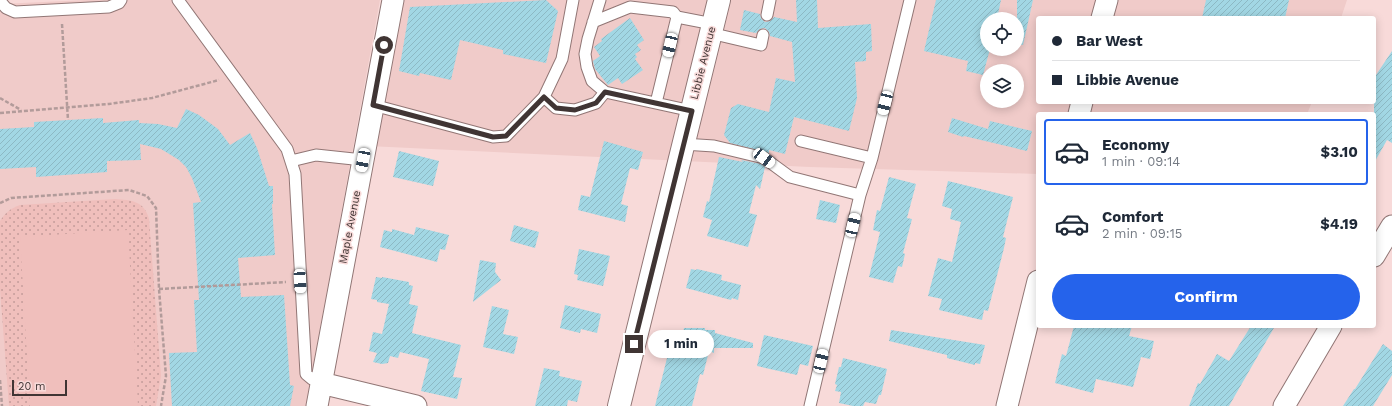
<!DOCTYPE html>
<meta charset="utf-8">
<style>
body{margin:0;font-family:"Work Sans",sans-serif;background:#f2f2f3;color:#1f2937;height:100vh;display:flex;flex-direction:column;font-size:15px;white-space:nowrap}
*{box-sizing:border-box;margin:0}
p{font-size:13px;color:#747a83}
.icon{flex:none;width:22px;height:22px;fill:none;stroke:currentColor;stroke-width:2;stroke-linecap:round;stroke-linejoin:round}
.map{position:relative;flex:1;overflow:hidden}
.side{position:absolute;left:1036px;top:112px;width:340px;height:216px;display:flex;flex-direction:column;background:#fff;border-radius:4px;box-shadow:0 2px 10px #0003}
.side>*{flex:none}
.banner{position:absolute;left:1036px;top:16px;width:340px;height:88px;border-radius:4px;box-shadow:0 2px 10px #0003;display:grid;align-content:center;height:88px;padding:0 16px;background:#fff}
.fabs{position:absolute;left:980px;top:12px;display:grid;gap:8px}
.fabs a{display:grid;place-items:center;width:44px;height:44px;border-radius:50%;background:#fff;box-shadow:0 2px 10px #0003;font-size:20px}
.scale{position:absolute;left:12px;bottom:10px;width:55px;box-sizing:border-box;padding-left:4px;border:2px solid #403534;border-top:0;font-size:11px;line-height:14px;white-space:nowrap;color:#403534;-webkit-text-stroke:3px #f8dad9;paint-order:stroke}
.end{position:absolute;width:18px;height:18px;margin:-9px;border:5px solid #403534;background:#fff;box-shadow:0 0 0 2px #fff}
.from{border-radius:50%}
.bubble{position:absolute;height:28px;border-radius:14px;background:#fff;box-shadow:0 2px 10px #0003;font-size:13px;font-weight:700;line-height:28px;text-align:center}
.car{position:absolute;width:12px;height:24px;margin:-12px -6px;border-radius:5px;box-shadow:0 0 3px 1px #0007;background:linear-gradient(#fff 24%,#345 0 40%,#fff 0 76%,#345 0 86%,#fff 0)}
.banner b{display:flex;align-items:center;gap:14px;height:38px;font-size:15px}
.banner b+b{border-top:1px solid #e0e1e3}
.banner i{width:10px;height:10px;background:#1f2937}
ul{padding:7px 0 0;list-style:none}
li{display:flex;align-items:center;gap:12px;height:66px;margin:0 8px 6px;padding:0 8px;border:2px solid transparent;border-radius:4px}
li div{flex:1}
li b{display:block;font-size:15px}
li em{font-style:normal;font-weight:700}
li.on{border-color:#2563eb}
li>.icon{width:36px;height:36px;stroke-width:1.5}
.primary-button{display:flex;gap:8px;margin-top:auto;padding:8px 16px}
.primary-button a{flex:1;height:46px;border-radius:24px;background:#2563eb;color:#fff;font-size:16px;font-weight:700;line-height:46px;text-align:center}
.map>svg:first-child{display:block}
</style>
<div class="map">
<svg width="1392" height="406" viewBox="0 0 1392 406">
<defs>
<pattern id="grass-dots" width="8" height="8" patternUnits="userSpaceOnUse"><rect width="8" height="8" fill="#f0bfbc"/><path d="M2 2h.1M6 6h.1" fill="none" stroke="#c49c9a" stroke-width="1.8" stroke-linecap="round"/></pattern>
<pattern id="building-hatch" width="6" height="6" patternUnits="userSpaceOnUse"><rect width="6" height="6" fill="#a2d7e4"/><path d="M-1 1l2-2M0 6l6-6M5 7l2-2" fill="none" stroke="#8db9c4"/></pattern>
</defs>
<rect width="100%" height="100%" fill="#f8dad9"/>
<!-- built -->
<path fill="#f0cbc9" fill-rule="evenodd" d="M87,0H380L306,406H0V4Z
M389,0H1347L1341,18H1038V102H1312L1307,114H1038V174L810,167L368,146ZM987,19H1017V49H987ZM987,71H1017V101H987Z"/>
<!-- grass -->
<path fill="url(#grass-dots)" d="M115,199C132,200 144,201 149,219L161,376L156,406H9L0,289V221C5,213 11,208 20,205Z"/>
<!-- pitch -->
<path fill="#f0bfbc" d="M128,230L138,406H30L20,237Z"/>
<!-- building -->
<path fill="url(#building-hatch)" d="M546,0L558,11L546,63L503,54V50L460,40L451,80L420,73L419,76L399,71L410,7Z
M796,0H817L818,28L871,24L872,51L866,52V61L855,62L857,98L849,131L794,117L785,154L769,150V153L730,143L724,135L731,108L738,104L769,112L776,78L795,82L792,42L770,36L769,32L765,28L760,29L756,33L740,30L744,10L760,14L761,18L765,22L770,21L774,17L797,22Z
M936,0H1001L997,19H987V49H990L983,75L966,71L968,61L924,51Z
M1017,0H1033L1023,45L1017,44Z
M1206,0H1289L1285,18H1202Z
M630,18L644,40L637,45L641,50L635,54L637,57L635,59L643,70L622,84L618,78L608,85L595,69L593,61L600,56L594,47L602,41L601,39Z
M1392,51V143L1387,140L1374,163V78Z
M186,109L199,115L218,129L230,145L250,133L257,148L269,186H273V204H272L275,255L238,258L241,297L284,295L290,385L294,386L290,406H172L169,353L197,352L194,300H199L193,203L201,202L192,178L186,167L179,160L161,149L140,144L141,160L107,161V172L36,177V167L0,169V129L34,127V122L103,118V123L139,120V123L158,124L177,128Z
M952,118L988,129L990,121L1032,131L1027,151L964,136L963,137L948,132Z
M604,141L643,152L638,170L630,168L621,204L628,206L625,222L578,210L581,195L590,197Z
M399,151L439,161L433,186L393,177Z
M719,157L743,162L741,160L761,164L765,167L760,189L756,185L749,213L757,215L748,247L707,236L712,220L703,217L707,201L709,202Z
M889,177L916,184L907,218L912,219L903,253L905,254L902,267L898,266L893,283L869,277L880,232L873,230L877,210L880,211Z
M948,181L1013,197L1003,237L1006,238L1004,248L988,311L984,310L982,320L939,310L942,299L928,296L938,258L952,262L961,222L950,219L952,209L942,206Z
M820,200L840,205L836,223L816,219Z
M514,225L539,232L535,248L510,241Z
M416,227L449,235L445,250L440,249L437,262L380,247L384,230L392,232V229L414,235Z
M579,249L610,256L603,286L577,280L578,275L574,274Z
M480,260L496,263L495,272L501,280L473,302Z
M691,269L696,270L697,269L722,275L721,280L741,285L738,300L732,298L731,300L686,288Z
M376,277L382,278V277L409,282V285L413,286L409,304L418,306L412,333L461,345L453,377L462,378L457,399L421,391L429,359L400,352L398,358L390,356L388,363L382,364L373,362L377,353L369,351L373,332L382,334L389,304L377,302V300L371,299Z
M565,305L601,314L597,333L581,329L580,333L560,328Z
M492,306L509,310L503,334L518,337L514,354L483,347Z
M1074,326H1132L1129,336L1154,341L1150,359L1141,357L1133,387L1096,379L1093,393L1055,383L1062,354L1066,356Z
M1251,326H1275L1229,406H1189L1198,383L1200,384L1217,354L1229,361Z
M684,328H705V330H715V333L753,343V348H714V353L709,351L703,375L700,374L692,406H655L668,354L678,355Z
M891,330L985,345L980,364L975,363V365L947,358V355L889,341Z
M764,335L813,346L808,366L800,364L797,375L757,366Z
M1383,344L1392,351V375L1373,406H1343L1354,389H1355Z
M843,358L887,369L881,395H879L876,404L865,402L863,406H853L839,403L841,392L835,391L837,385L835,384L839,367H841Z
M544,368L560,371L559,376L582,381L577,402L568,400L567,406H535Z"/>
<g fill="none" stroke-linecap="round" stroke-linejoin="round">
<defs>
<path id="service" d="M178,0L287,149L295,174L306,374L312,379L321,383
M600,0L588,39L585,54L587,67L592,81L605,92L692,111
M0,1L6,8L15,12L109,7L119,3L121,0
M767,15L770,0
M677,17L713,24
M593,22L630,7L673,12L677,17L656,103
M710,33L761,45L763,35
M544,97L556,108L575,110L596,103L605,92
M373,105L493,137L506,136L544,97L562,59L573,0
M801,141L872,158
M683,144L714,146L764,158L790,177L860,195
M291,161L316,155L363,160
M810,406L860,195L872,158L910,0"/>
<path id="minor" d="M1102,18L1107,0
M1079,114L1082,102
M1374,256L1392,226
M321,383L416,406
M317,406L393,0
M1007,406L1038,281
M1284,406L1331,326"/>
<path id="secondary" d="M619,406L719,0"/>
</defs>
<!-- service casing -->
<use href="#service" stroke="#917675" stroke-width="13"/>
<!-- minor casing -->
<use href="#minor" stroke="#917675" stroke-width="23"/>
<!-- secondary casing -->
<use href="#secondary" stroke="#917675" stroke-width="24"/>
<!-- path -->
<path stroke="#b29b9a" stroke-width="2.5" stroke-dasharray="4 2" stroke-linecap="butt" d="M62,24L68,120
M0,98L21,110
M0,113L109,104L152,98L219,80
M0,203L11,198L129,190L147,196L156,208L159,289L166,376L161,406
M159,289L286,282
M0,380L2,406"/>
<!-- service -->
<use href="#service" stroke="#fff" stroke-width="11"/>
<!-- minor -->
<use href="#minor" stroke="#fff" stroke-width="21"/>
<!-- secondary -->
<use href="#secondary" stroke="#fff" stroke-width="22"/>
</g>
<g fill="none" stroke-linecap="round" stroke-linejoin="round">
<!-- route -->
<path stroke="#403534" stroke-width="5" d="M384,45L373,105L493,137L506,136L544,97L556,108L575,110L596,103L605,92L692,111L634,344"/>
</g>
<g text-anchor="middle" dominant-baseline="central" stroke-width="3" stroke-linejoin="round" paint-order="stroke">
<!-- street labels -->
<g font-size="11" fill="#403534" stroke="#f8dad9">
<text transform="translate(703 63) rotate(-76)">Libbie Avenue</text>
<text transform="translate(350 227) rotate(-79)">Maple Avenue</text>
</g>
</g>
</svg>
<div class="fabs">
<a><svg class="icon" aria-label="locate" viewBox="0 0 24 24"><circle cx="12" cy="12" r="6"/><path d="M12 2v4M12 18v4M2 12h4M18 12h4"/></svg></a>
<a><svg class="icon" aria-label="layers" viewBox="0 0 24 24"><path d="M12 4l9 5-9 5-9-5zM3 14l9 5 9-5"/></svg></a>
</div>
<div class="scale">20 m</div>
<i class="end from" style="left:384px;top:45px"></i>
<i class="end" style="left:634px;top:344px"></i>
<div class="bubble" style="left:648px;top:330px;width:66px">1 min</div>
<i class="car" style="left:670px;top:45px;rotate:193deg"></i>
<i class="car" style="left:885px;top:103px;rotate:194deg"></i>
<i class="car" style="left:764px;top:158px;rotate:127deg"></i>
<i class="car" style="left:363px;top:160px;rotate:191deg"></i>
<i class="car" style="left:853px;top:225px;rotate:13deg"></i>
<i class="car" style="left:300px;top:281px;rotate:177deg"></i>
<i class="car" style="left:821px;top:361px;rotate:13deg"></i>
<div class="banner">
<b><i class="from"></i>Bar West</b>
<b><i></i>Libbie Avenue</b>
</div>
<section class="side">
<ul>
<li class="on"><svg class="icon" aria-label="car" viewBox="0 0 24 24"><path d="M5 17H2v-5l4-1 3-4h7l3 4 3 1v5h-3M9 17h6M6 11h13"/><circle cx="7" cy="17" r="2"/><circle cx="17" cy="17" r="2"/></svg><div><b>Economy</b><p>1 min · 09:14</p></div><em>$3.10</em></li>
<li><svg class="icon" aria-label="car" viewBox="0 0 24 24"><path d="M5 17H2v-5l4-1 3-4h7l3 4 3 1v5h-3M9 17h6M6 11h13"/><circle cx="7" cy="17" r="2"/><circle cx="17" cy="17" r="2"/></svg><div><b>Comfort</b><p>2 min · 09:15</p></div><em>$4.19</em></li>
</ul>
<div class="primary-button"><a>Confirm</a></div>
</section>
</div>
